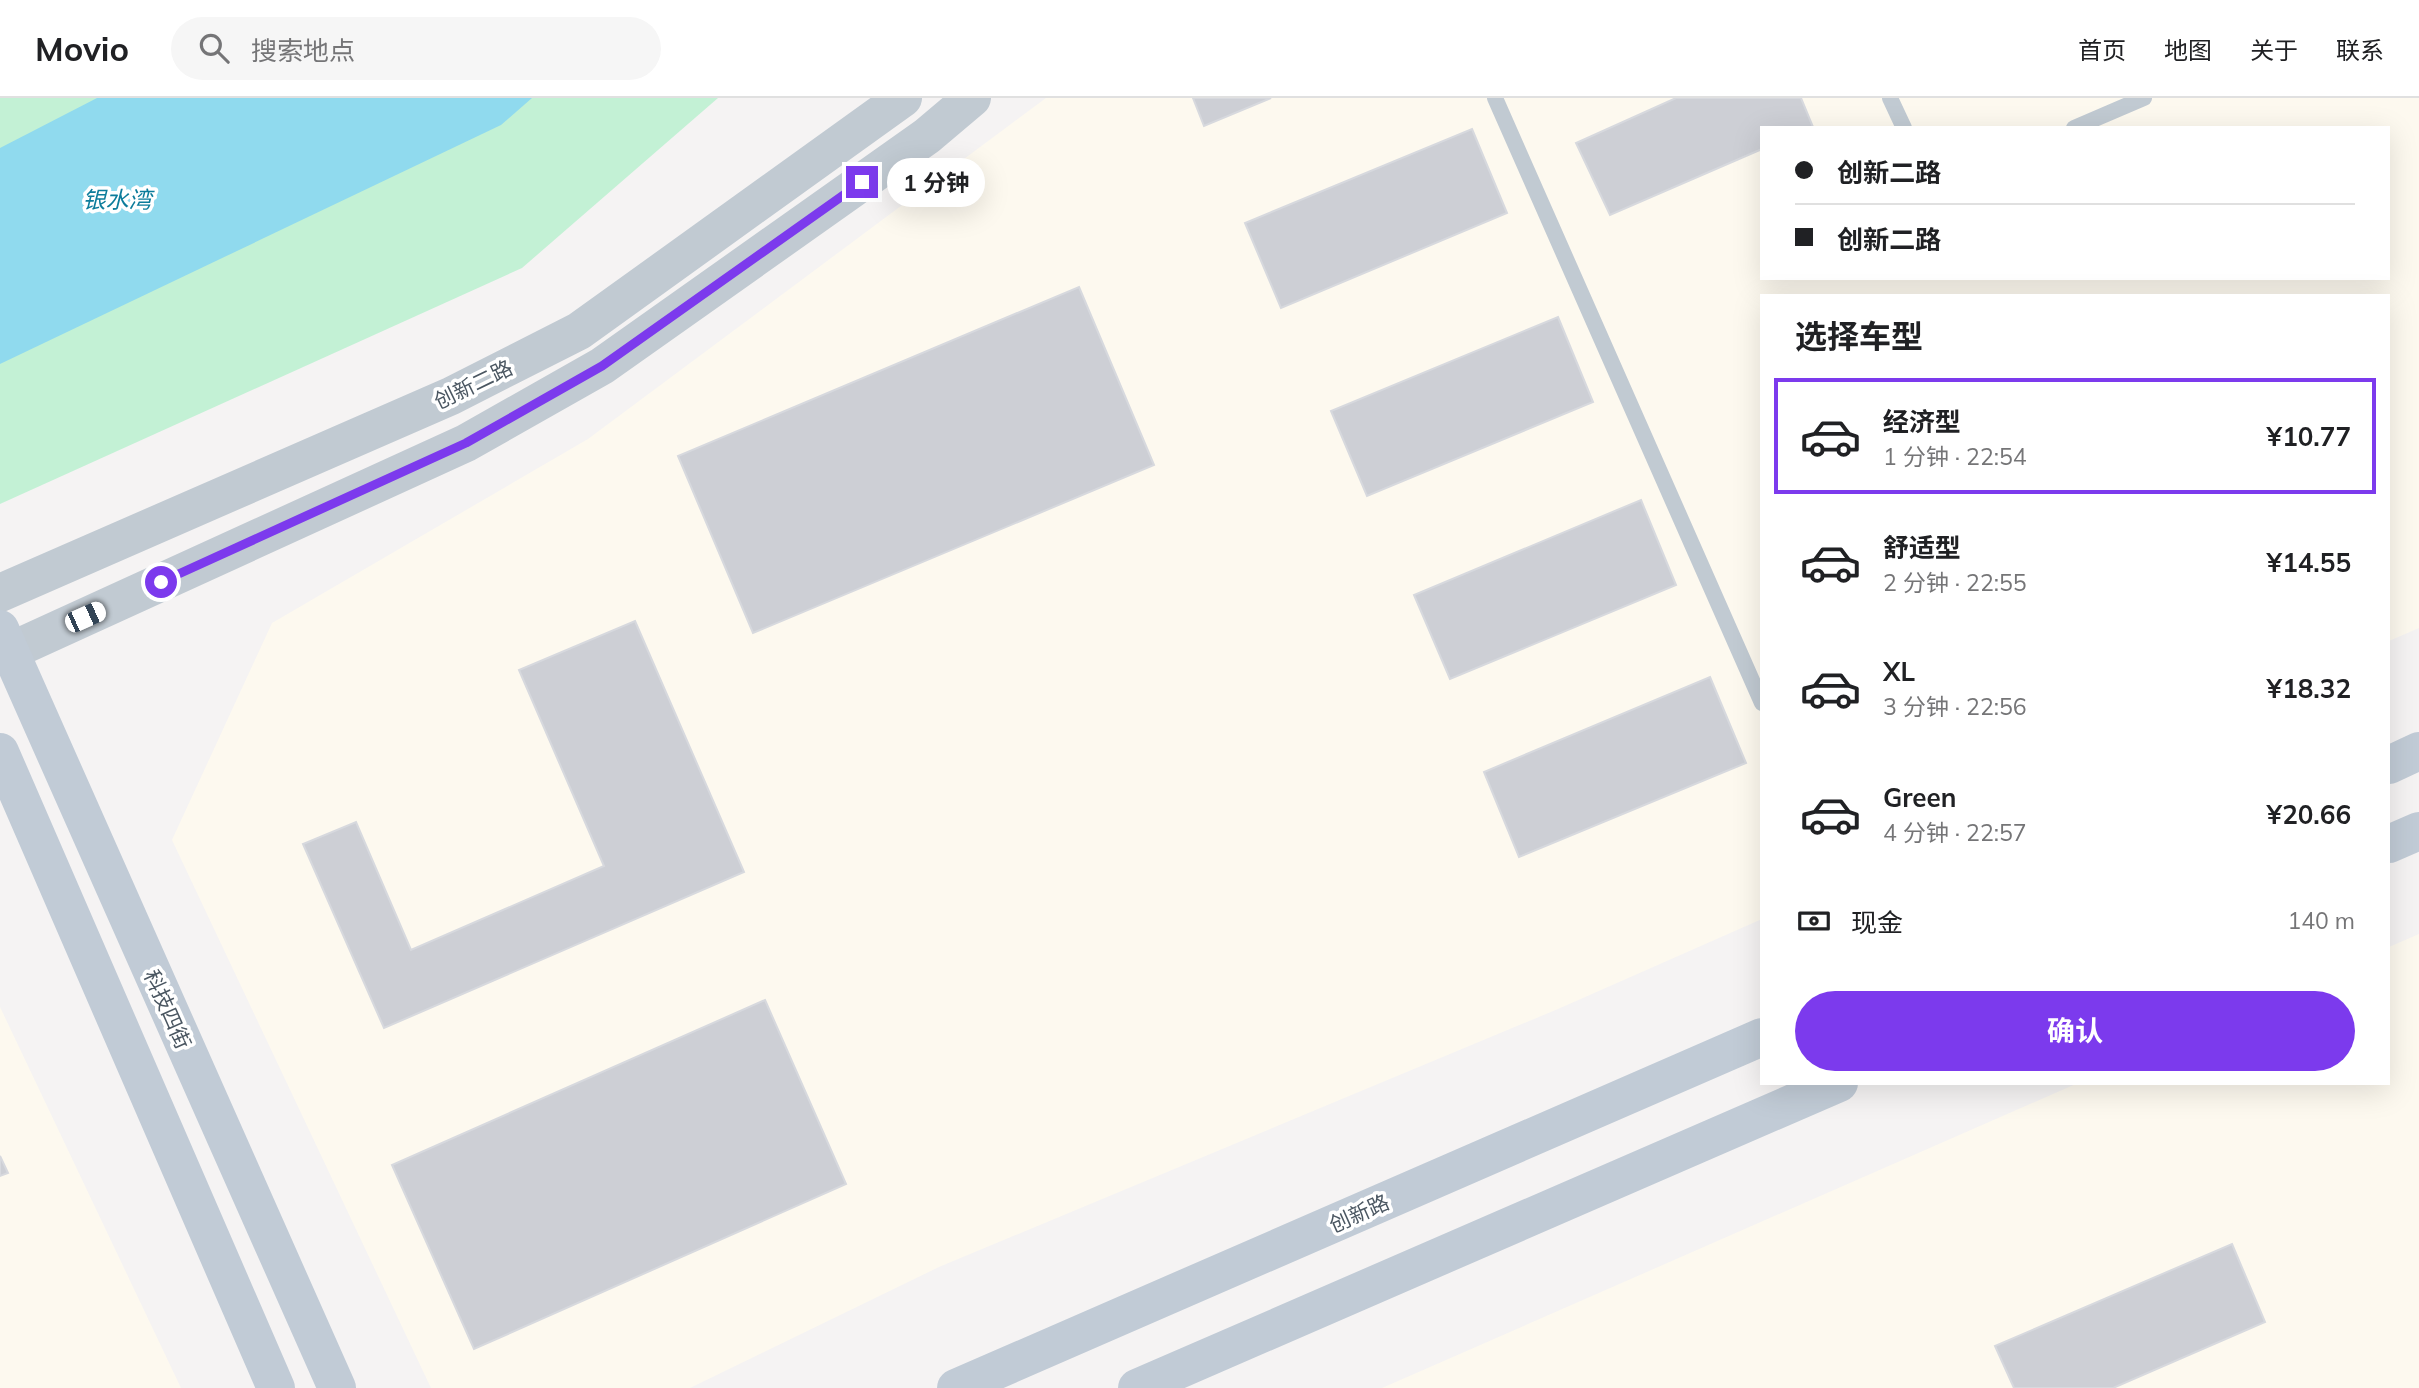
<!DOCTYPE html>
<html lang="zh">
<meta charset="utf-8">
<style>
body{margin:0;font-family:Mulish,"Noto Sans SC",sans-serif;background:#f6f6f6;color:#202124;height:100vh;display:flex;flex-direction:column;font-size:26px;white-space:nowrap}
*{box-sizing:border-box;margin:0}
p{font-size:23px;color:#757577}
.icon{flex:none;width:38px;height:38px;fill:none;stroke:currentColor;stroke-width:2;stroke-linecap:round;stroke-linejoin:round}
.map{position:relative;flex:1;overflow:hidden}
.sheet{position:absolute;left:1760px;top:196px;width:630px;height:791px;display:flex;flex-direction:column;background:#fff;border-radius:0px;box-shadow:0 7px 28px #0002}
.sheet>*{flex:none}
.banner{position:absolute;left:1760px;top:28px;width:630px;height:154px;border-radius:0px;box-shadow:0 7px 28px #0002;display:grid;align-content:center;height:154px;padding:0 35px;background:#fff}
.end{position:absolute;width:32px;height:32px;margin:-16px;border:9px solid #7c3aed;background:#fff;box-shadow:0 0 0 4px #fff}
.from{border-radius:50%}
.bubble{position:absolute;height:49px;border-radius:24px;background:#fff;box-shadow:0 7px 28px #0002;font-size:23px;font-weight:700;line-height:49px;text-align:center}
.car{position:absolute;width:21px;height:42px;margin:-21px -10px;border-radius:9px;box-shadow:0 0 5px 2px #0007;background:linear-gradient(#fff 24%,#345 0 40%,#fff 0 76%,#345 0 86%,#fff 0)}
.banner b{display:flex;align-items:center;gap:24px;height:66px;font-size:26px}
.banner b+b{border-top:2px solid #e0e0e0}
.banner i{width:18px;height:18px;background:#202124}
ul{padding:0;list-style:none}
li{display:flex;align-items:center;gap:21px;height:116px;margin:0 14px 10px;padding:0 21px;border:4px solid transparent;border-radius:0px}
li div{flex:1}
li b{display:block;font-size:26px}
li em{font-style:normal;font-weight:700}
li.on{border-color:#7c3aed}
li>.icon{width:63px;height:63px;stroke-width:1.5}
h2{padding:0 35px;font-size:32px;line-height:84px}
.pay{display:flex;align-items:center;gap:18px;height:77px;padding:0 35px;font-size:26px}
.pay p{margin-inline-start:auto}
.action{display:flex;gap:14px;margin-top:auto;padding:14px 35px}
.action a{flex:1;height:80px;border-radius:42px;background:#7c3aed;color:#fff;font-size:28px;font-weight:700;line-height:80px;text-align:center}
header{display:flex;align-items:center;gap:42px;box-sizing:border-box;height:98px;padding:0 35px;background:#fff;border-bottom:2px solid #e0e0e0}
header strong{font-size:33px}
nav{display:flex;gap:38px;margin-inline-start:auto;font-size:24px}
.search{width:490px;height:63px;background:#f6f6f6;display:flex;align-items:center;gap:18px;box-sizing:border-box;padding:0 24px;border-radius:38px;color:#757577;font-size:26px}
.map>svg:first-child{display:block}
</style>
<header>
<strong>Movio</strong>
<div class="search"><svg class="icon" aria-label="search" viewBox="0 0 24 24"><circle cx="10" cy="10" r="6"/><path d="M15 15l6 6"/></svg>搜索地点</div>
<nav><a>首页</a><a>地图</a><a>关于</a><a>联系</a></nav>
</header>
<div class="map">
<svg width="2419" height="1290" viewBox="0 0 2419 1290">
<rect width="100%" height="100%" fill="#f5f3f3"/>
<!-- commercial -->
<path fill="#fdf9ef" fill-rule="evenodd" d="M1046,0H2419V530L2389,543V198H1762V821L1558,911L939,1169L690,1290H431L172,742L272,525L588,341ZM1762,30H2389V180H1762Z
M2419,836V1290H1382L2078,985H2389V849Z
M0,909L181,1290H0Z"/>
<!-- green -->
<path fill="#c3f1d5" d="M0,0H718L522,170L0,406Z"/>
<!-- water -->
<path fill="#90daee" d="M97,0H532L501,27L0,266V50Z"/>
<!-- building -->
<path fill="#cdcfd5" stroke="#d7d9de" stroke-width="2" d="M1193,0H1271L1204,28Z
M1676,0H1801L1813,29L1762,30V51L1610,117L1576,45Z
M1472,31L1507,115L1281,210L1245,125Z
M1079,189L1154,367L753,535L678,358Z
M1558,219L1593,304L1367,398L1331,313Z
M1641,402L1676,487L1450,581L1414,497Z
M635,523L744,774L384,930L303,746L356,724L411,852L604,768L519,572Z
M1710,579L1746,665L1519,759L1484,674Z
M765,902L846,1086L474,1251L392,1067Z
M0,1058L8,1075L0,1078Z
M2232,1146L2265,1224L2113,1290H2014L1995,1248Z"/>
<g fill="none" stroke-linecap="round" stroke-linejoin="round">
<!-- service -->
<path stroke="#c1cad2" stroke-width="16" d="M1495,0L1762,605
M1890,0L1904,30
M2074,30L2144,0"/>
<!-- tertiary -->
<path stroke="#c1cad2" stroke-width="38" d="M0,495L451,298L579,233L903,0
M0,558L466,345L602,268L927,38L972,0"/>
<!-- secondary -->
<path stroke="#c1cbd6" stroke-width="38" d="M0,531L337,1290
M0,654L276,1290
M2389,667L2419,653
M2389,746L2419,733
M956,1290L1762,939
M1137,1290L1839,985"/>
</g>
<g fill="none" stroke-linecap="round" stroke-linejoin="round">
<!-- route -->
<path stroke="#7c3aed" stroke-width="9" d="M161,484L466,345L602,268L862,84"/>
</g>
<g text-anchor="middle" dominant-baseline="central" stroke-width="7" stroke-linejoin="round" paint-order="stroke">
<!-- street labels -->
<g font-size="21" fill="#4a5661" stroke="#fff">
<text transform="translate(473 286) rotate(-26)">创新二路</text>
<text transform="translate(168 911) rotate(66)">科技四街</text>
<text transform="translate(1359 1115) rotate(-24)">创新路</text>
</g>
<!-- water labels -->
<g font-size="23" font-style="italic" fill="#0c7c9b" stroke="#fff">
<text x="117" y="101">银水湾</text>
</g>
</g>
</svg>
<i class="end from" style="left:161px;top:484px"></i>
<i class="end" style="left:862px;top:84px"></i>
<div class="bubble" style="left:887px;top:60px;width:98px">1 分钟</div>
<i class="car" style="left:85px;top:519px;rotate:66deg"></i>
<div class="banner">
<b><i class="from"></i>创新二路</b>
<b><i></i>创新二路</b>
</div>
<section class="sheet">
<h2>选择车型</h2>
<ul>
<li class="on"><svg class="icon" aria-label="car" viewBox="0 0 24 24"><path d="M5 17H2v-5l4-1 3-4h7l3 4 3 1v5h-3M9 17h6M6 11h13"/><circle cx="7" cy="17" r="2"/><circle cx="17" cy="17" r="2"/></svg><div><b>经济型</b><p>1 分钟 · 22:54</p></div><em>¥10.77</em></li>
<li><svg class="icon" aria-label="car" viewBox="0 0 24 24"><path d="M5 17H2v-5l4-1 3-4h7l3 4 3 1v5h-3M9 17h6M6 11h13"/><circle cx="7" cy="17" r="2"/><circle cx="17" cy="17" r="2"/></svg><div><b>舒适型</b><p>2 分钟 · 22:55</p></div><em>¥14.55</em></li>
<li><svg class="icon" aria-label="car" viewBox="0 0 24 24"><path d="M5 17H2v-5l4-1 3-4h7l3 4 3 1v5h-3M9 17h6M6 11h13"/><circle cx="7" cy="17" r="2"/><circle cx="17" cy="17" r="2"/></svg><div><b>XL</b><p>3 分钟 · 22:56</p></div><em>¥18.32</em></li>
<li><svg class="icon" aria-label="car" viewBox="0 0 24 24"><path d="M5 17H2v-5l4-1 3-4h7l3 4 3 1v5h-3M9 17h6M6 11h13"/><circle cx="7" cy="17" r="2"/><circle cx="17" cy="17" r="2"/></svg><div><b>Green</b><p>4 分钟 · 22:57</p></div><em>¥20.66</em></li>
</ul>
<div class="pay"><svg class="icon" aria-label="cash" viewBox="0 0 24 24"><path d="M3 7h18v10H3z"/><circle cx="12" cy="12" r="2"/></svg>现金<p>140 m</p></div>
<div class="action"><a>确认</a></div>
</section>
</div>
